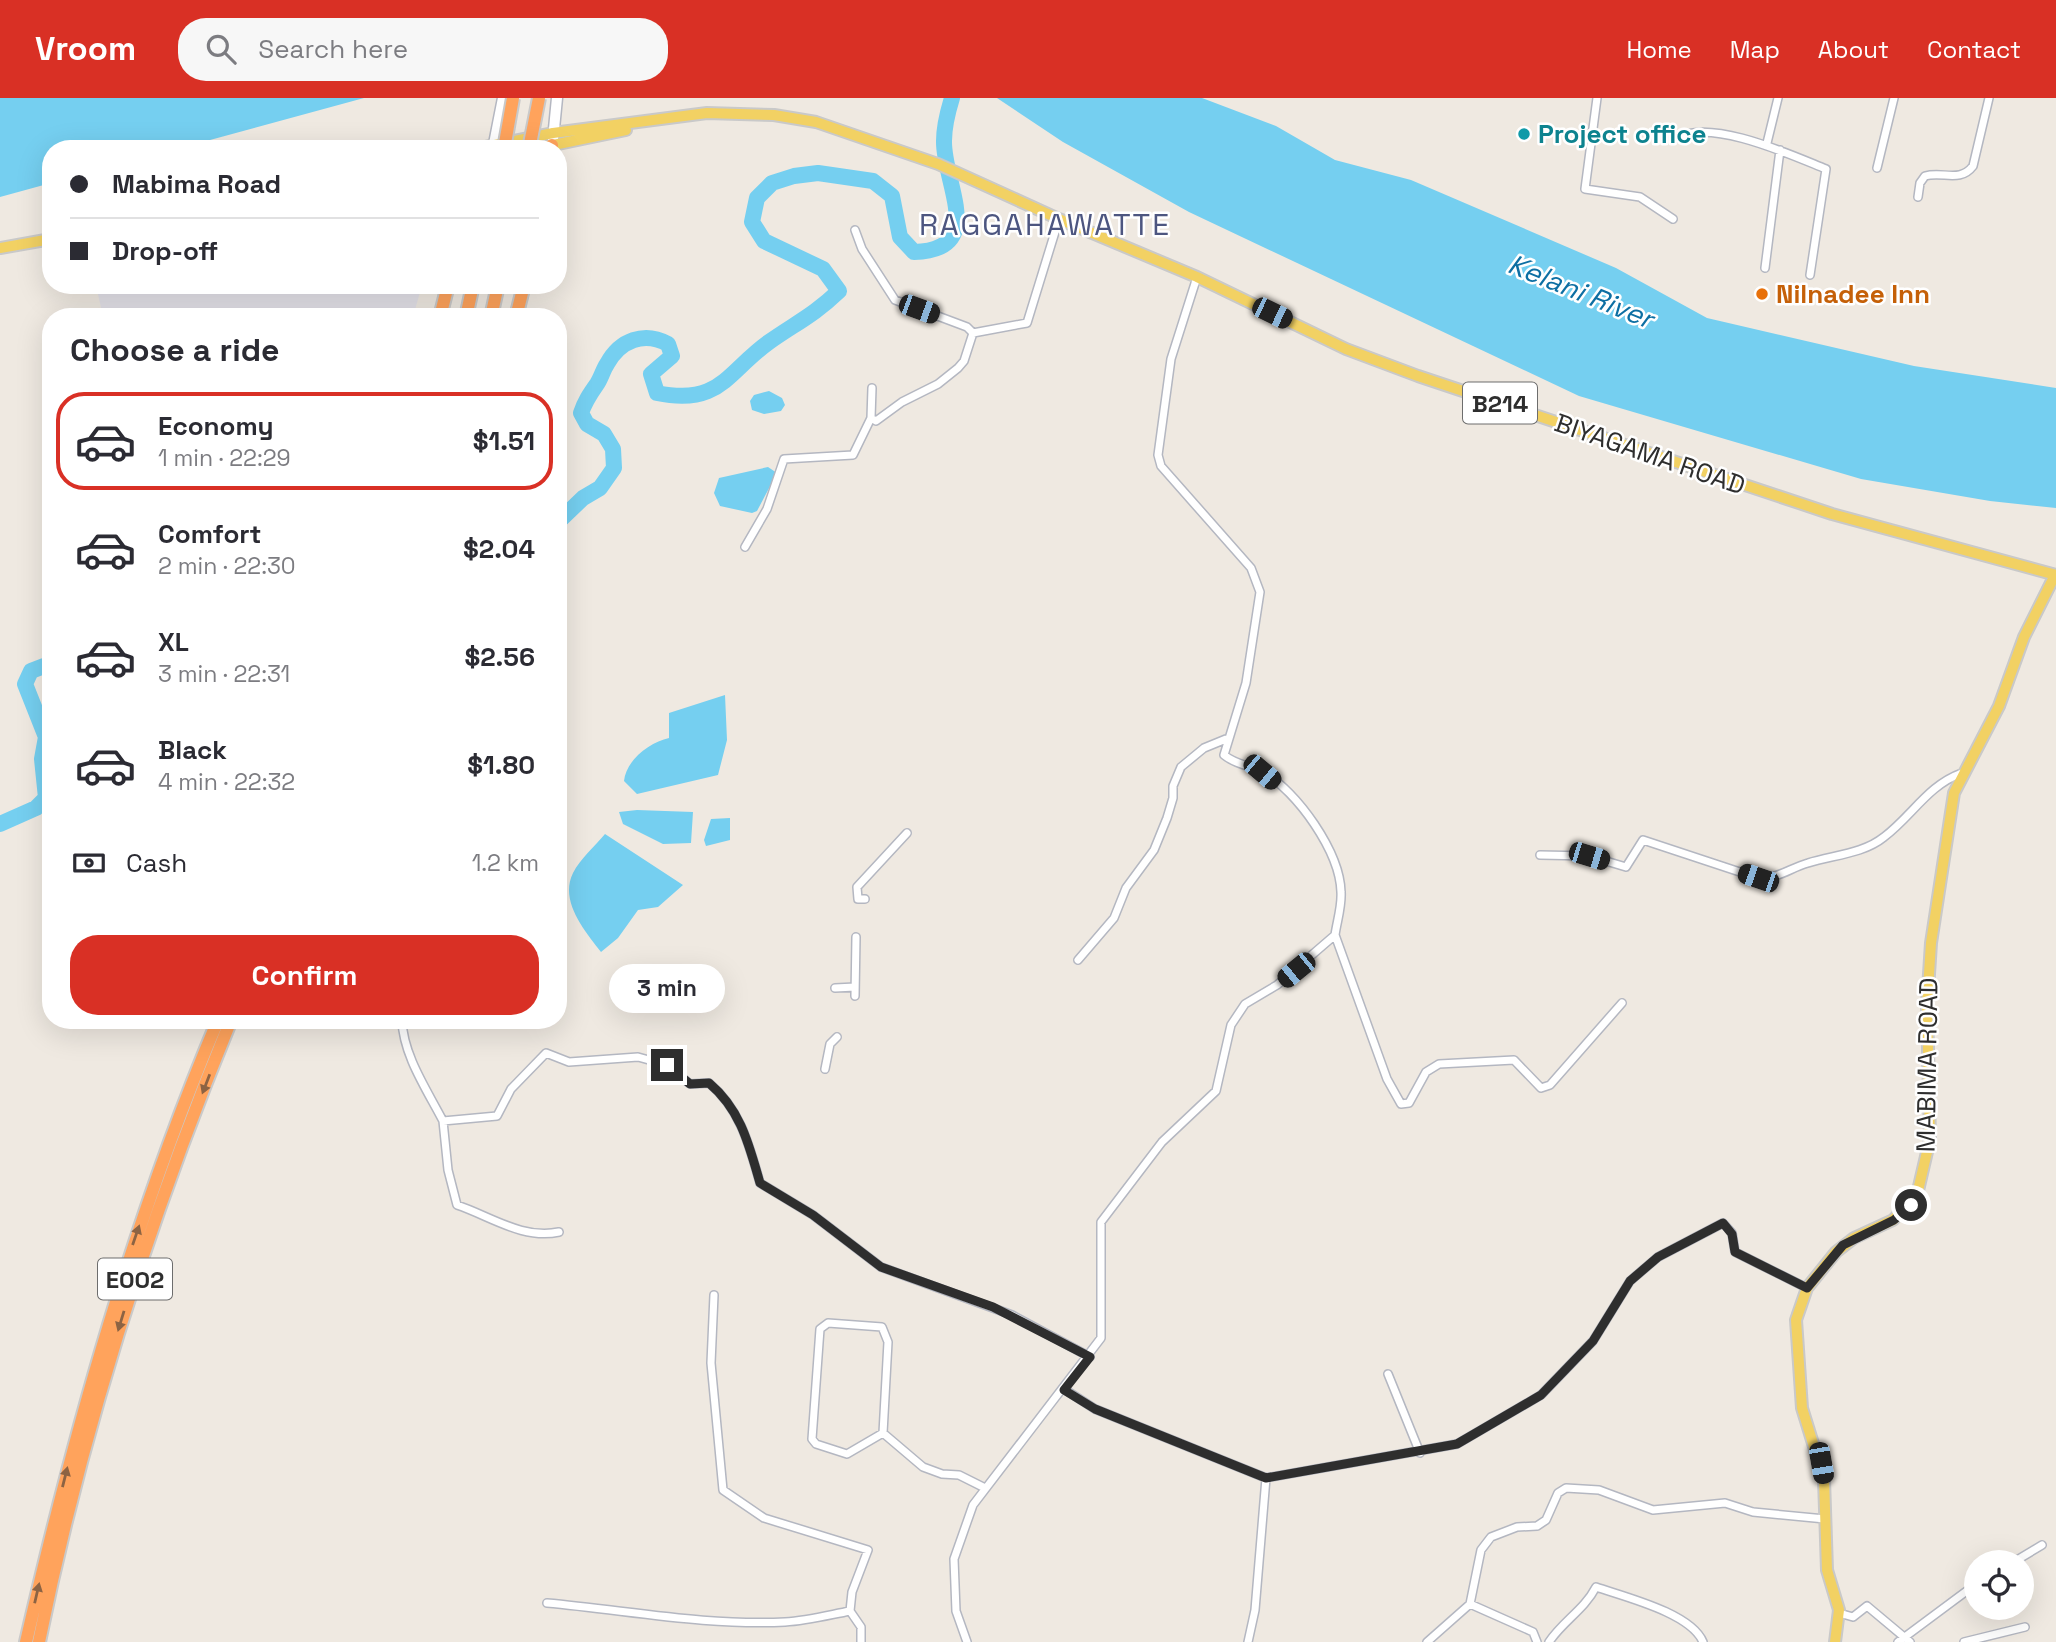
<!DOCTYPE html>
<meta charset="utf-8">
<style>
body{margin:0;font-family:"Space Grotesk",sans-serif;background:#f7f7f7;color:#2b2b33;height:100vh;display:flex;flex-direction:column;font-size:26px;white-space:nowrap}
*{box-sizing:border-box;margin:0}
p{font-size:23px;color:#7c7c81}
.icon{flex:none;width:38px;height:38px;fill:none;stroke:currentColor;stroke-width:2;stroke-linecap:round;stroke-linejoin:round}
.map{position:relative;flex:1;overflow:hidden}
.details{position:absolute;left:42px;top:210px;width:525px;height:721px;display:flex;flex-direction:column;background:#fff;border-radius:28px;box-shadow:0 7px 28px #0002}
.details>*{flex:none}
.banner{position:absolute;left:42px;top:42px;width:525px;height:154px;border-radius:28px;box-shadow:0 7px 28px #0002;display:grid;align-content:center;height:154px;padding:0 28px;background:#fff}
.tools{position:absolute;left:1964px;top:1452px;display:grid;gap:14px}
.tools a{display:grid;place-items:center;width:70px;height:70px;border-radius:50%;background:#fff;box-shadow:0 7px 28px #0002;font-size:35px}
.end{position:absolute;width:32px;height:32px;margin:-16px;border:9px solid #2e2e2e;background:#fff;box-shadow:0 0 0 4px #fff}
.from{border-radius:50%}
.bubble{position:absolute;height:49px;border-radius:24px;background:#fff;box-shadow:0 7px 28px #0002;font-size:23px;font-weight:600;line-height:49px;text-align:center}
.car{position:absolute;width:21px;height:42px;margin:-21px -10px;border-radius:9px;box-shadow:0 0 5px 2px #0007;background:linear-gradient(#222 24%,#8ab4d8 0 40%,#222 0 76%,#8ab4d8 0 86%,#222 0)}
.banner b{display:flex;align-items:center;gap:24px;height:66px;font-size:26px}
.banner b+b{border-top:2px solid #e1e1e2}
.banner i{width:18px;height:18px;background:#2b2b33}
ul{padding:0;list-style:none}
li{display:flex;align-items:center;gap:21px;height:98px;margin:0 14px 10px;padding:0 14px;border:4px solid transparent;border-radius:28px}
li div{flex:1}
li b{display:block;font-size:26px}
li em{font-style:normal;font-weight:600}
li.on{border-color:#d93025}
li>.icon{width:63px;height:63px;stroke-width:1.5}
h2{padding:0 28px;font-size:32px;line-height:84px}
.pay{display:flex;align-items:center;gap:18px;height:77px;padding:0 28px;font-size:26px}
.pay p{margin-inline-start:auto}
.action{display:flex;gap:14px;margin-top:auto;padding:14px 28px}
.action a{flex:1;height:80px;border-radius:28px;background:#d93025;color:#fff;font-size:28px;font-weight:600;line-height:80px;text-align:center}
header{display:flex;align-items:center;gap:42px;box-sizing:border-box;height:98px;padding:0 35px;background:#d93025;color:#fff}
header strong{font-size:33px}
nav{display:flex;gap:38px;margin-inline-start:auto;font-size:24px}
.search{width:490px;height:63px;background:#f7f7f7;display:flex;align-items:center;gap:18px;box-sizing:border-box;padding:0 24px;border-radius:28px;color:#7c7c81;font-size:26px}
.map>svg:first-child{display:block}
</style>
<header>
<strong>Vroom</strong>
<div class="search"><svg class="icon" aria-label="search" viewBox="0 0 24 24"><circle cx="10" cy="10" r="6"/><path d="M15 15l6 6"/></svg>Search here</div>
<nav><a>Home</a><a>Map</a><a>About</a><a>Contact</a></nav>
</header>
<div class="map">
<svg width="2056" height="1544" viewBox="0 0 2056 1544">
<rect width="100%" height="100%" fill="#efe9e1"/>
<!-- industrial -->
<path fill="#e3e1e8" d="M96,187H422L413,219H103Z"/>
<!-- water -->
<path fill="#75cff0" d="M0,0H364L177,51H51V85L0,99Z
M997,0H1202L1276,28L1335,62L1411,82L1616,170L1707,220L1914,268L2056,290V410L1990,403L1861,381L1579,298L1189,114L1063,44Z
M769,293L782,300L785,307L781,313L764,316L752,312L750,303L754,297Z
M768,369L777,375L757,413L752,415L720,408L714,395L719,380Z
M725,597L727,642L718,677L637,696L624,683C626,662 650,644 669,640V615Z
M637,712L693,714L691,745L663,746L623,726L619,714Z
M730,720V742L706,748L704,742L711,721Z
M605,736L683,787L658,809L638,812L618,840L601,854C585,833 559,803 573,775C580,761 595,748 605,736Z"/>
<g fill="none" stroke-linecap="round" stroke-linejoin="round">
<!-- river -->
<path stroke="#75cff0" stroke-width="16" d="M558,424L583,400L600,390L614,370L613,351L604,336L587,326L581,315C585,303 590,296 597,286C601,280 603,272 607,266C620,242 644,233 668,246L672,258L651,276L657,295C720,308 726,275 769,244C796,225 814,217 839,193L823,171L764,143L752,124L757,100L772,85L794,78L818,75L873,83L892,98L900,139L914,154C988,152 943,85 944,43C944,29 948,13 952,0
M0,726L36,710L46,700L42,661L46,639L25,586L31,573L44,568L51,574"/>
<defs>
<path id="street" d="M1597,0L1585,91L1640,99L1673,121
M1677,40C1711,20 1791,57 1826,71L1810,177
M1767,45L1778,0
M1877,70L1894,0
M1918,99L1920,85L1925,78C1943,73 1960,85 1973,68L1989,0
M855,132L862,151L895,202L967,229L973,235
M1765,170L1780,52
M973,235L1027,225L1059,121
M872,290L871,320L876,323L902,304L938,286L958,270L964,263L973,235
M745,449L767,411L784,361L853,357L871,320
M1540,757L1589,758L1626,769L1643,742L1758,780C1778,781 1790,770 1808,765C1833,757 1863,756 1884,739C1912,718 1928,687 1962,675
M865,801H858L857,789L907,735
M1335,837L1387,981L1401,1006L1409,1005L1426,974L1439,966L1514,962L1541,990L1550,987L1622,905
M1078,862L1114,820L1126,790L1154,752L1167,720L1173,700V688L1181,669L1204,650L1226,641
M835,890L855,889
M855,898L856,839
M402,922C403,957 427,992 443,1023L497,1018L511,991L546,955L569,964L638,959L667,967L690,986L709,985C741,1012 749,1047 760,1085L813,1117L881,1169L1012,1217L1090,1259
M825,971L830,946L837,939
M443,1023L448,1072L457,1107C490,1118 523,1142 559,1134
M714,1197L711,1265L723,1392L764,1420L868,1452L852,1494L850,1513
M828,1225L882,1229L888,1244L883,1335L847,1356L816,1346L812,1341L820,1231Z
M1388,1276L1420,1355
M1064,1291L1095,1311L1266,1380L1457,1346L1541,1297L1593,1243L1630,1183L1658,1159L1723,1125L1732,1135L1735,1154L1807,1190
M883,1335L923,1369L942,1376L959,1377L985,1390
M2012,1465L2042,1447
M547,1505C626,1512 706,1528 785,1524C807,1523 829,1517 850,1513L861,1529V1544
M1470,1506L1533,1534L1537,1544
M1839,1515L1853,1519L1867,1508L1910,1544
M967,1544L956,1513L954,1461L973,1407L1101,1240V1124L1162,1044L1216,993L1231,927L1245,906L1277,887L1335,837C1337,823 1342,808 1341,794C1340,754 1297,693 1263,674C1249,667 1236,667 1224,657L1246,585L1260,494L1251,470L1161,368L1158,357L1171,261L1197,179
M1248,1544L1255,1512L1266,1380
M1427,1544L1470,1506L1481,1452L1491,1439L1517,1429L1537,1428L1546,1422L1558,1395L1566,1390L1599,1392L1653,1412L1725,1405L1753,1414L1825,1421
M1549,1544C1563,1523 1584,1512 1596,1489C1625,1499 1691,1515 1703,1544
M1898,1544L1976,1486
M1964,1544L2025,1529"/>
<path id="secondary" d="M553,41L557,0
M493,51L503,0"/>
<path id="primary" d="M475,51L553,35L707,15L774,17L816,24L938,66L1059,121L1197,179L1346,251L1418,278L1832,416L2056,477
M534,51L626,32
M0,150L51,141
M1835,1544L1839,1512L1827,1472L1824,1381L1802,1310L1796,1222L1807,1190L1836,1154L1854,1140L1893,1122L1917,1097L1930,1041L1927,907L1931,845L1954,695L1999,608L2024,539L2055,477"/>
<path id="highway" d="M551,51L552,47
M440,219L448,187
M466,219L473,187
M491,219L498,187
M516,219L524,187
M26,1544C75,1331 133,1123 218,922
M39,1544C82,1330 148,1124 231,922"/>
</defs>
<!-- street casing -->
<use href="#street" stroke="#b4b7c1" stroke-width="10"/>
<!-- secondary casing -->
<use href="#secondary" stroke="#b4b7c1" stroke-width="13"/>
<!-- primary casing -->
<use href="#primary" stroke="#c9c9c9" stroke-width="14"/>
<!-- highway casing -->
<use href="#highway" stroke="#c9c9c9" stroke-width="16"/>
<!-- street -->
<use href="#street" stroke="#fff" stroke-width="7"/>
<!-- secondary -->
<use href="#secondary" stroke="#fff" stroke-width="10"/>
<!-- primary -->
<use href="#primary" stroke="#f2d163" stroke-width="10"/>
<!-- highway -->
<use href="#highway" stroke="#ffa35c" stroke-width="12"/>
<defs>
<path id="highway-bridge" d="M504,51L513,0
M529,51L539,0"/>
</defs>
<!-- highway-bridge casing -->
<use href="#highway-bridge" stroke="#c9c9c9" stroke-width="16" stroke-linecap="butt"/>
<!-- highway-bridge -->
<use href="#highway-bridge" stroke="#ffa35c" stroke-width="12"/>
</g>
<!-- one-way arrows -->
<defs><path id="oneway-solid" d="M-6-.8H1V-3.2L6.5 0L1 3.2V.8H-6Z" transform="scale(1.75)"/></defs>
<g fill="#8c6343">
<use href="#oneway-solid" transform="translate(206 986) rotate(111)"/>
<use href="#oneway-solid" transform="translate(136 1137) rotate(-71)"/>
<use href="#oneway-solid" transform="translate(121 1223) rotate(107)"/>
<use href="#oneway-solid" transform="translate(65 1379) rotate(-76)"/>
<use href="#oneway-solid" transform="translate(37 1495) rotate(-77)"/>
</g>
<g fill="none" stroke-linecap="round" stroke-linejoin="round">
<!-- route -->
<path stroke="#2e2e2e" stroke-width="9" d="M667,967L690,986L709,985C741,1012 749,1047 760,1085L813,1117L881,1169L993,1209L1090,1259L1064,1292L1095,1311L1266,1380L1457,1346L1541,1297L1593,1243L1630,1183L1658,1159L1723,1125L1732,1136L1735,1154L1807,1190L1843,1147L1894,1122L1911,1107"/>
</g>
<!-- markers -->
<circle fill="#0f9aa8" stroke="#fff" stroke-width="2.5" cx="1524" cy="36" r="7"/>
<circle fill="#e8710a" stroke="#fff" stroke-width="2.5" cx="1762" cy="196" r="7"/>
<g text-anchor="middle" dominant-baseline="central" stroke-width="5" stroke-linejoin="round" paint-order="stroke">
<!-- shield labels -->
<g fill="#fff" stroke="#6d6d6d" stroke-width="2">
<rect x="1463" y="284.5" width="74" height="41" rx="5"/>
<rect x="98" y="1160.5" width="74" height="41" rx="5"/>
</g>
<g font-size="24" font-weight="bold" fill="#2e2e2e">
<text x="1500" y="305">B214</text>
<text x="135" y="1181">E002</text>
</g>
<!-- culture labels -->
<g font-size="26" font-weight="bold" fill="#0d838f" stroke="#fff" text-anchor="start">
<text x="1538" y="36">Project office</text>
</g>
<!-- food labels -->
<g font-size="26" font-weight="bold" fill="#c56008" stroke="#fff" text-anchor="start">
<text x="1776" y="196">Nilnadee Inn</text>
</g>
<!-- street labels -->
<g font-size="26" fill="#2e2e2e" stroke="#fff">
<text transform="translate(1650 356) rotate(19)">BIYAGAMA ROAD</text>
<text transform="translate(1927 967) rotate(-89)">MABIMA ROAD</text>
</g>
<!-- water labels -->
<g font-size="28" font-style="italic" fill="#0d6fa3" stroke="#fff">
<text transform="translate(1581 193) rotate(22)">Kelani River</text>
</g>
<!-- quarter labels -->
<g font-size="30" letter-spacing="2" fill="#4d5680" stroke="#fff">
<text x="1045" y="126">RAGGAHAWATTE</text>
</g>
</g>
</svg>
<div class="tools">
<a><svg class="icon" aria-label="locate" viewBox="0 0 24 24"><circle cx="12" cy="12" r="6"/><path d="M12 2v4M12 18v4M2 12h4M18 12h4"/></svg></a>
</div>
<i class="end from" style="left:1911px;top:1107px"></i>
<i class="end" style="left:667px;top:967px"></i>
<div class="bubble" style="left:609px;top:866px;width:116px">3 min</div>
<i class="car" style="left:919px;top:211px;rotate:110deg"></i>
<i class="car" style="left:1272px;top:215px;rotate:116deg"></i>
<i class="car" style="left:1262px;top:674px;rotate:130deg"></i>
<i class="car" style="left:1589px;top:758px;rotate:107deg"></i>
<i class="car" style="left:1758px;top:780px;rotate:289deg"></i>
<i class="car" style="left:1296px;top:872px;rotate:231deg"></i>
<i class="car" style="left:1821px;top:1365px;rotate:170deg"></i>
<div class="banner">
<b><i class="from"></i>Mabima Road</b>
<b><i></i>Drop-off</b>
</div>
<section class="details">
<h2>Choose a ride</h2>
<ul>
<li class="on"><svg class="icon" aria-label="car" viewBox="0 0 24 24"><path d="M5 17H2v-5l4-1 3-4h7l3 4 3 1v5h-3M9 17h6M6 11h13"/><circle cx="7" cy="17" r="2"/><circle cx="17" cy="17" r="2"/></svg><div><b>Economy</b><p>1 min · 22:29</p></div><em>$1.51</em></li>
<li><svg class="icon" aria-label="car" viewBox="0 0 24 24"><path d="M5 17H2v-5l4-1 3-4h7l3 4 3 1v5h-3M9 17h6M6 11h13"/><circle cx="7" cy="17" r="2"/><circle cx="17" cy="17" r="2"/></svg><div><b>Comfort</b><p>2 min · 22:30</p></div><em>$2.04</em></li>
<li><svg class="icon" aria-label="car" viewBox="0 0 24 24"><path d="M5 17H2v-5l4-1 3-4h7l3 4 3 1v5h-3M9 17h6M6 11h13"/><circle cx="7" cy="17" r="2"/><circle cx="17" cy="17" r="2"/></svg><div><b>XL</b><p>3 min · 22:31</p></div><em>$2.56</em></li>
<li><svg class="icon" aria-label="car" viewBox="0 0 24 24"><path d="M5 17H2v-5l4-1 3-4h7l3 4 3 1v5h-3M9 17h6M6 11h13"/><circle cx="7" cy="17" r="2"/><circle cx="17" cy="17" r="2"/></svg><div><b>Black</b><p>4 min · 22:32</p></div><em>$1.80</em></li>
</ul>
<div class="pay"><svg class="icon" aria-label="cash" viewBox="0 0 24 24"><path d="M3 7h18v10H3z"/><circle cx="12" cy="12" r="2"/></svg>Cash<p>1.2 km</p></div>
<div class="action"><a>Confirm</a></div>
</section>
</div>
